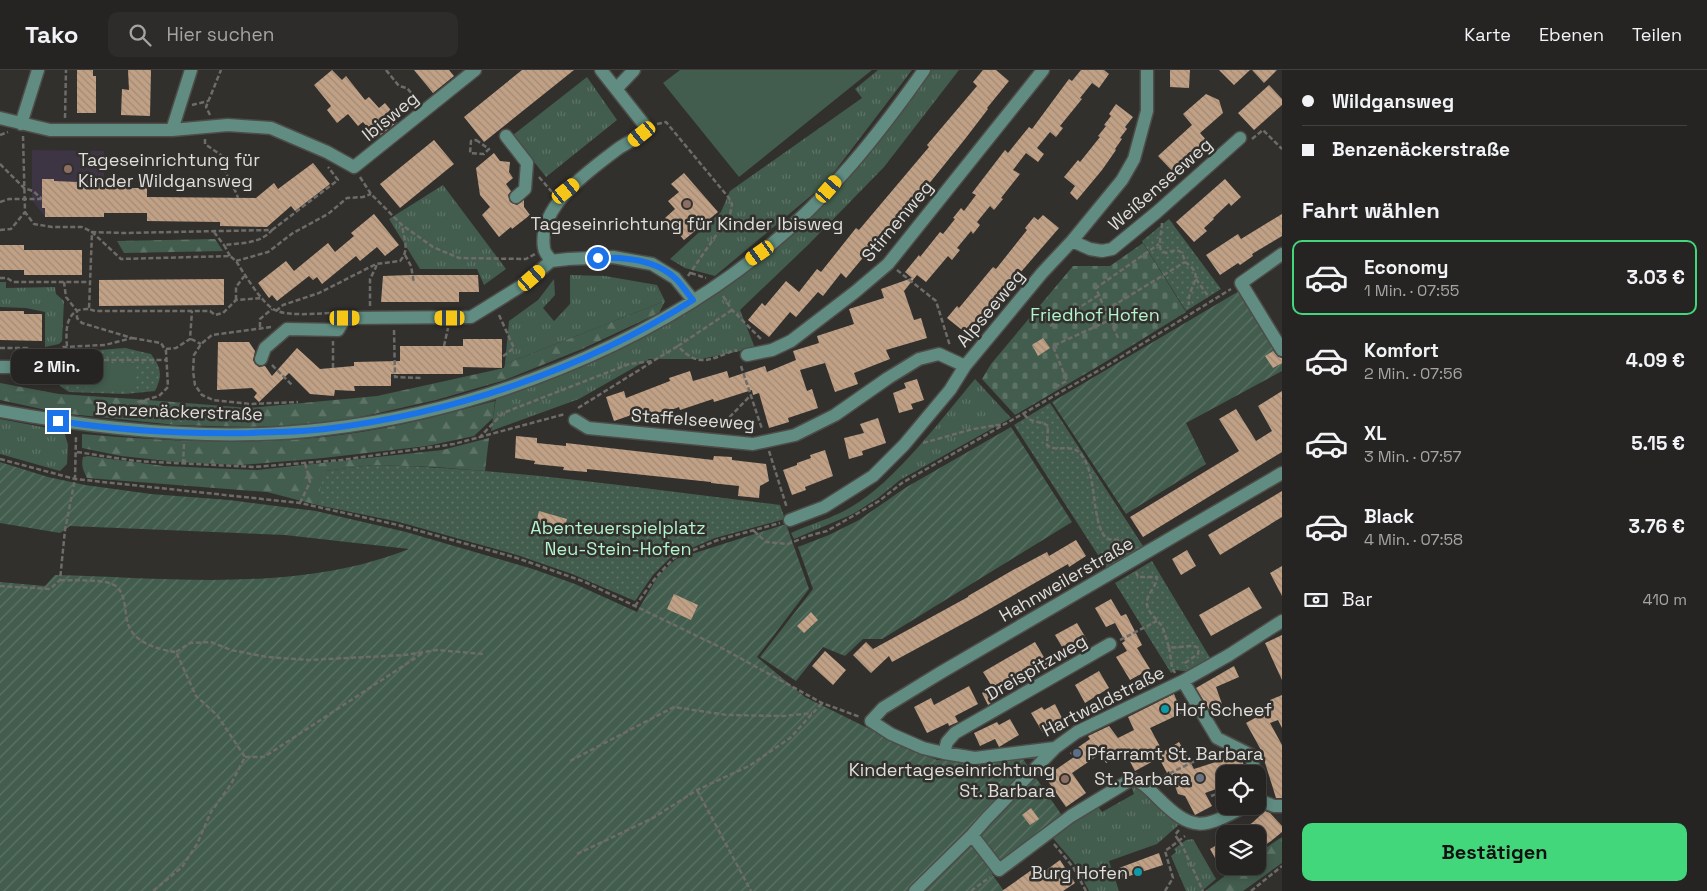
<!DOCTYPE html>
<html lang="de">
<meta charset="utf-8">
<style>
body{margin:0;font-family:"Space Grotesk",sans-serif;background:#2e2c2a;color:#f1f3f6;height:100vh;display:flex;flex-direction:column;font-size:19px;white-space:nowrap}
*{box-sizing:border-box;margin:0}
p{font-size:16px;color:#a4a4a5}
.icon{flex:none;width:28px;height:28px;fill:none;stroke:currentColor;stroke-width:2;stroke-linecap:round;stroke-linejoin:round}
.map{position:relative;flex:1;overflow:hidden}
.drawer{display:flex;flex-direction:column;background:#262422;width:425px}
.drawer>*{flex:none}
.guide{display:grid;align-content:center;height:110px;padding:0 20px;background:#262422}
.controls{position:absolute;left:1216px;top:695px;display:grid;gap:10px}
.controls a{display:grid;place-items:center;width:50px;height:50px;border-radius:10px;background:#262422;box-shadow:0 2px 8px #0003,0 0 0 1px #424140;font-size:25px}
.end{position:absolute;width:22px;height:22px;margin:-11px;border:6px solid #1a73e8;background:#fff;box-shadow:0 0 0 2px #fff}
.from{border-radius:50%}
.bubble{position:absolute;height:35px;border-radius:10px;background:#262422;box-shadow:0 2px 8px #0003,0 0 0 1px #424140;font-size:16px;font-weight:700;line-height:35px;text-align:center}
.car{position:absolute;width:15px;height:30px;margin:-15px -8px;border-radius:6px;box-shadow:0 0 4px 1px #0007;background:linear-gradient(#f5c518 24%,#345 0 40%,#f5c518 0 76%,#345 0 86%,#f5c518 0)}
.guide b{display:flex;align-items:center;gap:18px;height:48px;font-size:19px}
.guide b+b{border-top:1px solid #424140}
.guide i{width:12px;height:12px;background:#f1f3f6}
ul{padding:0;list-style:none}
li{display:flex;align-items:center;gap:15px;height:75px;margin:0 10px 8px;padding:0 10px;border:2px solid transparent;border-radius:10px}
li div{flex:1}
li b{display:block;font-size:19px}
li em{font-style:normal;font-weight:700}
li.active{border-color:#42d77b}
li>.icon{width:45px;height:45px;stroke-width:1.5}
h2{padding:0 20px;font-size:22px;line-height:60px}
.pay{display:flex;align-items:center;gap:12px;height:55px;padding:0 20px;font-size:19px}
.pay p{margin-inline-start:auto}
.primary-button{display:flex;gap:10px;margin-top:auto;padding:10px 20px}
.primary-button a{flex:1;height:58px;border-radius:10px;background:#42d77b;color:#111;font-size:20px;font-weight:700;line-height:58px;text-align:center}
header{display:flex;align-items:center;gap:30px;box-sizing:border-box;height:70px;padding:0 25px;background:#262422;border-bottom:1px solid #424140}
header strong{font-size:24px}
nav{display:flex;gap:28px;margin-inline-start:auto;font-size:18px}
.search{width:350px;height:45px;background:#2e2c2a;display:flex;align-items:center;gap:12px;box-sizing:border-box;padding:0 18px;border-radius:10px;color:#a4a4a5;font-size:19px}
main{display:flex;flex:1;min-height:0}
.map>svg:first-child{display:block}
</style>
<header>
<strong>Tako</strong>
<div class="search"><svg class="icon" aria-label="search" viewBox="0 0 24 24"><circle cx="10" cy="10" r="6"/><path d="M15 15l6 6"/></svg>Hier suchen</div>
<nav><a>Karte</a><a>Ebenen</a><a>Teilen</a></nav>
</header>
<main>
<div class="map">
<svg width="1282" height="821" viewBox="0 0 1282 821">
<defs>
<pattern id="grass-tufts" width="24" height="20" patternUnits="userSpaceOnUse" patternTransform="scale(1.25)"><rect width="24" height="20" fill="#425c4d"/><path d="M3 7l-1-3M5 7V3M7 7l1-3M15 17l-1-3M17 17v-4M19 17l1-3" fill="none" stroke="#5d7366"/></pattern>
<pattern id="forest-firs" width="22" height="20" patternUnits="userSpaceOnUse" patternTransform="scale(1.25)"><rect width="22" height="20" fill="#425c4d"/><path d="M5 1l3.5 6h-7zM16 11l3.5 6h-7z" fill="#5d7366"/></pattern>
<pattern id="cemetery-stones" width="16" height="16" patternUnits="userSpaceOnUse" patternTransform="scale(1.25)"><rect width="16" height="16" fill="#425c4d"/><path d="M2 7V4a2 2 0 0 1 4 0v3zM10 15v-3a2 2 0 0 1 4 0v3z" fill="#5d7366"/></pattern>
<pattern id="park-dots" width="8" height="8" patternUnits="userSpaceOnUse" patternTransform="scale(1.25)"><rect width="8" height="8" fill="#425c4d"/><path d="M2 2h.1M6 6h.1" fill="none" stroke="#5d7366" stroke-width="1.8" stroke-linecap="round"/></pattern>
<pattern id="garden-furrows" width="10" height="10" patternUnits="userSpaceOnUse" patternTransform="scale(1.25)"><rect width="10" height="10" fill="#425c4d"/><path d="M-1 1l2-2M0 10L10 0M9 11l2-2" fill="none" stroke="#5d7366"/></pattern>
<pattern id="building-back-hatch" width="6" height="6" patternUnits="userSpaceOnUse" patternTransform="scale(1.25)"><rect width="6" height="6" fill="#c1a186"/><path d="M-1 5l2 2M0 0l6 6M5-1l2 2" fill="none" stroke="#a28a75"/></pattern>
</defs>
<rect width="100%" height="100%" fill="#32302d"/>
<!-- education -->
<path fill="#3d3444" d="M32,80L104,81V147H45L32,130Z"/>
<!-- grass -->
<path fill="url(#grass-tufts)" d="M878,0H912L825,114L715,206L685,198L670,189L721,142L730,121L862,28L855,19Z
M930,0H959L884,97L809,174L740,240L755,278L701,289H649L579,329L491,361L496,328L725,216L839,119L885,64Z
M587,7L617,50L546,107L513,65Z
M443,115L506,199L484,215L477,199H420L389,149Z
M570,205L605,206L657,215L665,231L505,294L509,251L538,230L554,209L555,225L543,238L554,251L570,234Z
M0,212H6V218L55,217L56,224L64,231L62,271L59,274L45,277V242L26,238L0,237Z
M975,309L1011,348L900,410L878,428L853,444L794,469L791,463C811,454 833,448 851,437C896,411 941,349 975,309Z
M0,349L64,361L68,375L67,394L60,401L0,384Z
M1130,713L1139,714L1182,752L1157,774L1109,791L1119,821H1089L1075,794L1052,767L1097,735L1102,742L1134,724Z
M1193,769L1216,809L1202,821H1186L1171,786L1176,782L1174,779L1186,770Z"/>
<!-- forest -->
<path fill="url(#forest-firs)" d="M215,169L223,181L124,183L117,171Z
M665,231L659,243L582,279L505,310L436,330L325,355L249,357L176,355L60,343L0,330V313L59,324L135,329L249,338L377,326L504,298L505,294Z
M495,331L493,348L474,366L427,376L323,388L241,395L177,392L121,386L82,378V364C162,371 244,375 324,367C382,361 439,346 495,331Z
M489,368L485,401L435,397L373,395L325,401L317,435L267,422L87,408C83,400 81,396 83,387L88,386L164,396L257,400L442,380Z
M1282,767V793L1243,821H1205L1238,796H1258V783Z"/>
<!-- cemetery -->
<path fill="url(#cemetery-stones)" d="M1143,173L1186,242L1107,291L1015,345L982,309L991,294L1073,196H1110Z"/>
<!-- park -->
<path fill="url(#park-dots)" d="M1169,149L1221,219L1186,241L1142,171Z
M125,278L151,284C161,298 163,305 155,321L125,324L69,322L60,316L58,300L60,288L74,282Z
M1050,333L1143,476L1107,499L1014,355Z
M373,395C509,398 644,419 780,435L785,449L715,468L671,487L653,505L635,531L572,504L517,485L399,452L317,435L324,401Z
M1152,491L1212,591L1192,602L1175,600L1171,603L1115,513Z"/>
<!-- garden -->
<path fill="url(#garden-furrows)" d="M1239,221L1282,290V301L1186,353L1206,394L1126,444L1052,332Z
M1011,357L1072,452L882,569H863L845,586L823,577L796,611L760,587L813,519L798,477L829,465L859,450L905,418Z
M0,392L48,407L85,415L151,424L229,430L316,441L406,462L533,499L575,514L637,542L658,506L676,489L786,454L809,519L757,587L805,627L898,673L937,690L1001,692L1023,689L1063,747L992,804L1004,821H0V512L45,516L55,505C172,508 298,523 409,479L285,465L70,456L60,463L0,453Z"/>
<!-- pitch -->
<path fill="#425c4d" d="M680,0H872L739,107L663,13Z
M134,293V319L87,320V294Z"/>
<!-- building -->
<path fill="url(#building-back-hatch)" d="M77,0H93V6H96V43H77Z
M128,0H151L150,46L121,45L122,19L129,20Z
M332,0L342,10L346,6L365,30L369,27L379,38L385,33L394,44L391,46L397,52L377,68L363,52L358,56L348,44L337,53L327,40L331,36L314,15Z
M414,0H449L454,6L433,23Z
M522,0H574L484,72L464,47Z
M983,0H996L1009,11L987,38L988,39L965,69L870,187L866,184L846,208L841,203L823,226L818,222L796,247L790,242L769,267L748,250L762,233L765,236L786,211L799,222L817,199L821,202L856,158L859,160L929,77L927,75L977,16L973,12Z
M1081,0H1104L1109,4L1099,18L1092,13L1080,28L1082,29L1060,56L1063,58L1056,67L1050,62L1037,78L1044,84L1038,92L1026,83L1013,100L1020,104L1001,128L1003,129L994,140L990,136L977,152L980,155L973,164L971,161L957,178L960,180L952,190L948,186L926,212L917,205L904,221L914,250L921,248L927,268L886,280L890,289L854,303L858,314L835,322L825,293L800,300L807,321L812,319L818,338L788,348L789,352L769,358L759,323L753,325L752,320L714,332L713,329L680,340L679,337L647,349L643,341L614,351L606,327L624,321L626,328L670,311L669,308L690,301L693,311L727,301L729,308L765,296L767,302L796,290L793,281L819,273L817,266L854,254L849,239L884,228L881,219L912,208L905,202L919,185L920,187L940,162L943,164L955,149L953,148L961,138L964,141L976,125L972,123L1005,80L1008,83L1029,57L1032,59L1069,9L1072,11Z
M1170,0H1190L1189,18L1170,17Z
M1219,0H1250L1234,15Z
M1252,0H1277L1264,13Z
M1269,15L1282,29V35L1254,60L1238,43Z
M1206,24L1219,30L1223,43L1200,63L1208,72L1199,81L1200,83L1176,105L1158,86L1192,55L1183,44Z
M1116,34L1133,47L1125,57L1127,59L1120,68L1122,69L1115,79L1116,80L1102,100L1077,130L1070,123L1075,116L1064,107L1078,90L1080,92L1100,67L1098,66L1106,56L1104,55L1111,46L1109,44Z
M434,70L454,94L400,138L380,114Z
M494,83L500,91L510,92L509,102L513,108L506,114L511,121L508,125L510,132L517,135L524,130V137L530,145L512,159L511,157L499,167L482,145L490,137L480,125L476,98Z
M313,93L330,114L295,141L291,136L267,157L220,156V152L147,151V143H104V147H45V138H42V109H54V111L102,113V118H147V127L256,128L274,113L278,119Z
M684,103L718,142L684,170L665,148L675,139L668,131L679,122L671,114Z
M1225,109L1241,127L1231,136L1229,133L1213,148L1214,149L1204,158L1207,161L1194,172L1176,152Z
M374,144L399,175L385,186L377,177L360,191L356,186L322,214L317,207L313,210L309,206L277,231L272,225L269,228L258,213L286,191L294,201L328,173L335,182L354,166L351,163Z
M1282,144V166L1252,184L1253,186L1240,195L1238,193L1220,205L1206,185L1238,164L1241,169Z
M1043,145L1059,158L1020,203L1018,202L987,240L989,241L979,254L977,252L967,264L947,248L957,236L959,238L993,197L996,199L1027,160L1025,158L1034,147L1038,150Z
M0,175H24V180H82V205H24V200H0Z
M410,205H478L479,222H459V232H381L383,206Z
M224,209V235L99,236V210Z
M0,241H24V244H42V271L0,270Z
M1043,268L1050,278L1038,286L1032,275Z
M463,269H502V298L463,297V304H391V316H354L355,321L335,320L334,326L310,324L289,303L259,332L254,327L257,323L252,318L217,320L218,272H249L255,281L253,290L255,294L259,297L265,296L272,306L297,278L320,299L354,296V292L400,291V276H463Z
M1273,281L1278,287L1282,288V293L1273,298L1265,286Z
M917,309L924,330L911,334L913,339L899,343L893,323L906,318L904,313Z
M1282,321V382L1143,467L1130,447L1239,381L1219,349L1236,339L1256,371L1272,361L1258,336Z
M878,348L886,373L862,381L863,385L849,389L844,368L864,363L860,354Z
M516,366L537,368V373L566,376V373L713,390L714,386L732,387V390L766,394L769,411L760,416L759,428L738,426L739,416L711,413V412L587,399V402L563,400L564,397L534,394L535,391L515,388Z
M825,380L833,406L805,417L806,420L792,425L783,400L797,395V393L811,388L810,385Z
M1282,421V447L1220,485L1208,465Z
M539,441L567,449L564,459L553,456L551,462L535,457Z
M1076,470L1086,486L1069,497L1068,494L979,545L892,592L889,586L871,603L853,585L866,572L873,579L968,527V526L1013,500L1047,482L1049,486Z
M1187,480L1196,496L1181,505L1172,489Z
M1282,496V526L1270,503Z
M1249,517L1262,538L1211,566L1199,545Z
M674,524L698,535L691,550L667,539Z
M1111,529L1121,546L1126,544L1142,575L1137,578L1150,599L1130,610L1116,587L1127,581L1122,573L1125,571L1115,553L1106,557L1095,538Z
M811,542L818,550L804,563L797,556Z
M1077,553L1087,570L1065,582L1055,565Z
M1282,565V610L1265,573Z
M1035,572L1048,594L996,623L983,602Z
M825,581L846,600L833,615L812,596Z
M1234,596L1239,607L1216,617L1222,634L1210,641L1196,618Z
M1099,601L1109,618L1085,633L1075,615Z
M969,616L978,634L955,646L958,652L949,656L948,653L927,663L914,637L931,628L934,635Z
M991,618L997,629L988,635L982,623Z
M1174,624L1182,643L1150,658L1163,682L1179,672L1194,699L1234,686L1242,690L1247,704H1225V716L1205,723L1212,736L1195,745L1185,726L1178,724L1169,701L1167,703L1159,688L1135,701L1125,682L1106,693L1100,684L1072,703L1086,723L1066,737L1045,707L1074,687L1070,683L1090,669L1088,666L1109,656L1118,668L1134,660L1128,647Z
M1282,625V658L1278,650L1270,653L1282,675V728H1276L1261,680L1246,653L1273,638L1270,630Z
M1055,634L1064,652L1043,663L1031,643L1042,637L1044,640Z
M1010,649L1019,665L999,677L995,669L980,676L974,663L997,652L999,655Z
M1031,738L1039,749L1030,755L1022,745Z
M1265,741L1270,743L1282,756V762L1271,771L1258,780V764H1235L1252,753Z
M1225,770V806L1210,779Z
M1159,783L1163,795L1123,808L1119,798Z
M1060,790L1075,813L1063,821H1002L1036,797L1041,804Z"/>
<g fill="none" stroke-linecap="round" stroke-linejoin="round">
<defs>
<path id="minor" d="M616,19L634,0
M0,48L50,60H172L228,55L271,58L327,82L354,97L475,0
M21,54L38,0
M172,60L191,0
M506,66L527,93L525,119L516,127
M1072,171L1090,179L1102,181L1112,179L1157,142L1240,68
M1282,184L1241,213L1282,280
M551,191C549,187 544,182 544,178C537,136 590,100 619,78C630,71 639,68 646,57L601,0
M747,285L772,280L791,271L855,222L888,194L1043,0
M261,289L265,278L287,259L338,260L345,248L471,247L521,216L551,191L568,189L613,187L652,194L675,208L693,230
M0,297H34
M0,341C104,360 220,372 325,359C480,341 647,277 768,177C829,127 879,64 924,0
M575,350L588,358L753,374L795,365L835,345L888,308L919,289L939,284L965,296
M1282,403L940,603L883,638L871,651L891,664L923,678L944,683L975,688L1055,678L1077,662L1183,611L1229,585L1282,551
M790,450L824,437L873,406L904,375L950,320L965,296L1042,203L1072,171L1122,110L1134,89L1147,41V0
M1183,611L1217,668L1251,685L1255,704
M944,683L947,672L955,663L1110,574
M1258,716V730
M1258,730L1274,736H1282
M972,765L999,800L1071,746L1132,709C1143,712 1149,719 1157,727C1193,763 1202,759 1246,736
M915,821L972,765L987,748L1055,678"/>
</defs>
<!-- minor casing -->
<use href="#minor" stroke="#4e4c49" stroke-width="15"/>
<!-- path -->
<path stroke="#6d6c69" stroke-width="2.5" stroke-dasharray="5 2.5" stroke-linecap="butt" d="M386,0L399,16L407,18L418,31
M192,35L208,31
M210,45L206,37L221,0
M65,48L66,0
M657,54L666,52L729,128L732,134L730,145L688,206
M0,65L8,62
M23,66L25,142L34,154L52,157H82L92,162L121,189L230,186L236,191C243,202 263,235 275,240C289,247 318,243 334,243
M205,69V74L221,85C223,93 225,102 229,109C232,116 236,121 238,128
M1252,69L1263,60L1282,79
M476,70L489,79L484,84L470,83L471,71Z
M0,94L24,118L33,121L42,129
M360,107L371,124L402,155L433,177L459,188L526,189L535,184
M539,107L552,122
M0,132L9,129H41
M1162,153C1162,162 1158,171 1161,181L1166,183C1177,179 1182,178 1185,192C1208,207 1186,216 1189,235
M0,160L11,159L25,142
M272,160L338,110L328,97
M214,162L224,175
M405,185L411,196L414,213
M230,186L224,175C241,173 260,174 272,160L123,163L92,162L89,239L95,241H210L215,245L223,243L236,230L263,228
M236,191L268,182L293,163L328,144L347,128L363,127L371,124
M897,200L936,231L950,276
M691,203L706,208
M0,208H7L13,212H89
M1196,209L1208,226
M723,226L732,240L762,270
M236,230V217L245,205
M370,236V209L376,197V194
M732,240L678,276C699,299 710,289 736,280V282
M1105,240L1096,218L1159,174
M276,241L283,235L319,223L376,194L400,191C410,180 404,169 402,156
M499,245L514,278L502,287
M1050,256L1099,225
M260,257V249L272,239
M271,257L212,265L201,274L194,285L193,301L195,315L202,325L213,330L250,334L298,332
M394,260L395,307L421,308
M132,268L161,273L166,281L168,317L159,326L138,332L136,336L137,340L180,348L181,352
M1118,268L1106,240L1185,192
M191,269L201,274
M67,276C66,265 65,247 77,241C80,239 86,239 89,239
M444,276L448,258
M0,278H27L29,284
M166,279L176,278L190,269L192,241
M37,284L84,287L95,290H166
M44,290L63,277L105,275L132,268L82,253L77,248V241L66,227L64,212
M272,295L293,316
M741,296L762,359
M333,298V271
M1055,317L1067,311L1053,276L1110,250
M578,338L652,292
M1024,344C1030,354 1041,350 1048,356L1047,375C1056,383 1071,373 1080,383C1099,405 1090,453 1107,469L1130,471L1132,474L1130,477
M719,358L751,325
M479,368L503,343L629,294L653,291L678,276
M923,373L973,359L1005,354
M769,381L787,438
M77,382L136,391L254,397L341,390L454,374L565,344
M0,389L75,409L300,433L398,455L517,488L585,512L720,577L822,633L860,647
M183,394L184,374
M300,433L310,412L305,393
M754,461L766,472L788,474L808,466L827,461L879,431L902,413L1108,295L1231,219
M1136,502L1138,507H1157C1157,516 1148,522 1147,532C1146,541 1156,548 1161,555C1165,561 1166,570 1169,577C1179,579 1190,573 1199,578L1198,584L1185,593L1186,596
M60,510C74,511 107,508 117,517C127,527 124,542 128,554C134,573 159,580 176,582L196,626L217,645L245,687L231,714L211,742L197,774L182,797L153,821
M0,516L50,519L60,510L65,460L75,409L76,366
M635,536L657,506L674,488L718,470L780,453
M1120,570L1157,551
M1169,577L1172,597L1175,603
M176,582L190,573L211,572L231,580L267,587L309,590L405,585L437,580L483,584
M245,687H264L423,583
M570,691L674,637L727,645L784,646L812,643
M1156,710L1193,692L1216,686L1218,682
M697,720L751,821
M1211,726L1225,721
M1179,760L1175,765L1182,775L1203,821
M1054,774L1073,797L1086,821
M577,784L653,748L697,720L749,696L790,668L822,633
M971,821L990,807
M1165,821L1173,808L1165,781L1172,776
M1251,821L1282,796"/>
<!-- minor -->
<use href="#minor" stroke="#608c81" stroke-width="12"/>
<!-- path-bridge -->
<path stroke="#6d6c69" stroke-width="2.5" stroke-dasharray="5 2.5" stroke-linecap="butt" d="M1172,776L1185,766"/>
</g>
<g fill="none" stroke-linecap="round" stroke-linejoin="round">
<!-- route -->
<path stroke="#1a73e8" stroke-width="6" d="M58,351C122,361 186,364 250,363C275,362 301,362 325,359C455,343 582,300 693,230C687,223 682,215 676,209C657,190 623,187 598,188"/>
</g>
<!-- markers -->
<g fill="#8d6e63" stroke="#32302d" stroke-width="2">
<circle cx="68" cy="99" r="5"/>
<circle cx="687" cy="134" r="5"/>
<circle cx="1065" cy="709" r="5"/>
</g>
<g fill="#0f9aa8" stroke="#32302d" stroke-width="2">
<circle cx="1165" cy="639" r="5"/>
<circle cx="1138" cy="802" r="5"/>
</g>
<circle fill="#5c6f8a" stroke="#32302d" stroke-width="2" cx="1077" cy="683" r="5"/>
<circle fill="#6b7280" stroke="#32302d" stroke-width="2" cx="1200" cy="708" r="5"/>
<g text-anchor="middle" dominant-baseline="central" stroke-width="5" stroke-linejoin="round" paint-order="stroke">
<!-- street labels -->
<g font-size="18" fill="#dfdedb" stroke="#32302d">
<text transform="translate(390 46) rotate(-39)">Ibisweg</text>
<text transform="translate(1160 114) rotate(-41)">Weißenseeweg</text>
<text transform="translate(897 151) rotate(-50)">Stirnenweg</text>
<text transform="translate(990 238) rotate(-50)">Alpseeweg</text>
<text transform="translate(179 341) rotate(2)">Benzenäckerstraße</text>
<text transform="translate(693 349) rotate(4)">Staffelseeweg</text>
<text transform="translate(1066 509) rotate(-30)">Hahnweilerstraße</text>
<text transform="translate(1036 597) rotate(-30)">Dreispitzweg</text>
<text transform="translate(1103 631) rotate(-27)">Hartwaldstraße</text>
</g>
<!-- poi labels -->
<g font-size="18" fill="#dfdedb" stroke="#32302d" text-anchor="start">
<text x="78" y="89">Tageseinrichtung für<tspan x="78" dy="21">Kinder Wildgansweg</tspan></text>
<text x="687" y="153" text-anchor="middle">Tageseinrichtung für Kinder Ibisweg</text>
<text x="1175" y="639">Hof Scheef</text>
<text x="1087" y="683">Pfarramt St. Barbara</text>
<text x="1055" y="699" text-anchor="end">Kindertageseinrichtung<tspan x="1055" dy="21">St. Barbara</tspan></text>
<text x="1190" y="708" text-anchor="end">St. Barbara</text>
<text x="1128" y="802" text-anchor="end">Burg Hofen</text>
</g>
<!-- park labels -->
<g font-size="18" fill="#b3f4cd" stroke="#32302d">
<text x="1095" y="244">Friedhof Hofen</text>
<text x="618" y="457">Abenteuerspielplatz<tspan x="618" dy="21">Neu-Stein-Hofen</tspan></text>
</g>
</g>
</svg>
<div class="controls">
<a><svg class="icon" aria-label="locate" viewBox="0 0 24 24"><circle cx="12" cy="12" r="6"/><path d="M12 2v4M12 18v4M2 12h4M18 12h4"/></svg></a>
<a><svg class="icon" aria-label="layers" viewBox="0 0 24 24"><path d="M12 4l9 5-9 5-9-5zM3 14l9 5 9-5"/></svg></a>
</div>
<i class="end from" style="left:598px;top:188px"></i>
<i class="end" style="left:58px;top:351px"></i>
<div class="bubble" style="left:11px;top:279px;width:92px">2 Min.</div>
<i class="car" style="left:642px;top:64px;rotate:231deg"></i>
<i class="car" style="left:829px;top:119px;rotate:41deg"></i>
<i class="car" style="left:566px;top:121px;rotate:51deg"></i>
<i class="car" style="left:760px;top:183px;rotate:235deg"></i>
<i class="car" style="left:532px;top:208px;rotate:49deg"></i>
<i class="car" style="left:345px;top:248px;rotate:90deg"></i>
<i class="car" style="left:450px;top:248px;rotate:270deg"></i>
</div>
<section class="drawer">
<div class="guide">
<b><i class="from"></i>Wildgansweg</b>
<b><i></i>Benzenäckerstraße</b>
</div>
<h2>Fahrt wählen</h2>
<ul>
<li class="active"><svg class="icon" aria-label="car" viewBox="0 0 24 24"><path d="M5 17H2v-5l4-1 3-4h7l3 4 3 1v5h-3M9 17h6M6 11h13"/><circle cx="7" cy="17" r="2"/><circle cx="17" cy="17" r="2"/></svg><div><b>Economy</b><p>1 Min. · 07:55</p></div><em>3.03 €</em></li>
<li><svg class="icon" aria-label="car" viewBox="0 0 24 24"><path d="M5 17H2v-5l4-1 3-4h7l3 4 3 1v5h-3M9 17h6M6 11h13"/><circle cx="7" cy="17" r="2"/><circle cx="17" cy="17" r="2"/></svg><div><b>Komfort</b><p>2 Min. · 07:56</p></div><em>4.09 €</em></li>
<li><svg class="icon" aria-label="car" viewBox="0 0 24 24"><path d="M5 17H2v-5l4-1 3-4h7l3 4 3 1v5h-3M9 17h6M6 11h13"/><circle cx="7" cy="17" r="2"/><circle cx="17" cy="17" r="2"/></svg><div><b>XL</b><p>3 Min. · 07:57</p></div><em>5.15 €</em></li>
<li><svg class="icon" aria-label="car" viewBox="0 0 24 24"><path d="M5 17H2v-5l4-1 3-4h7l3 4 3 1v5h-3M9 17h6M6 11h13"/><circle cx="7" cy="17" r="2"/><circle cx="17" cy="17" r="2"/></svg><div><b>Black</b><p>4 Min. · 07:58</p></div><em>3.76 €</em></li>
</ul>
<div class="pay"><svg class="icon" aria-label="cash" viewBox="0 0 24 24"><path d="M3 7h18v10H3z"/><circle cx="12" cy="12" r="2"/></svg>Bar<p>410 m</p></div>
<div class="primary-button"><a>Bestätigen</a></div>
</section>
</main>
